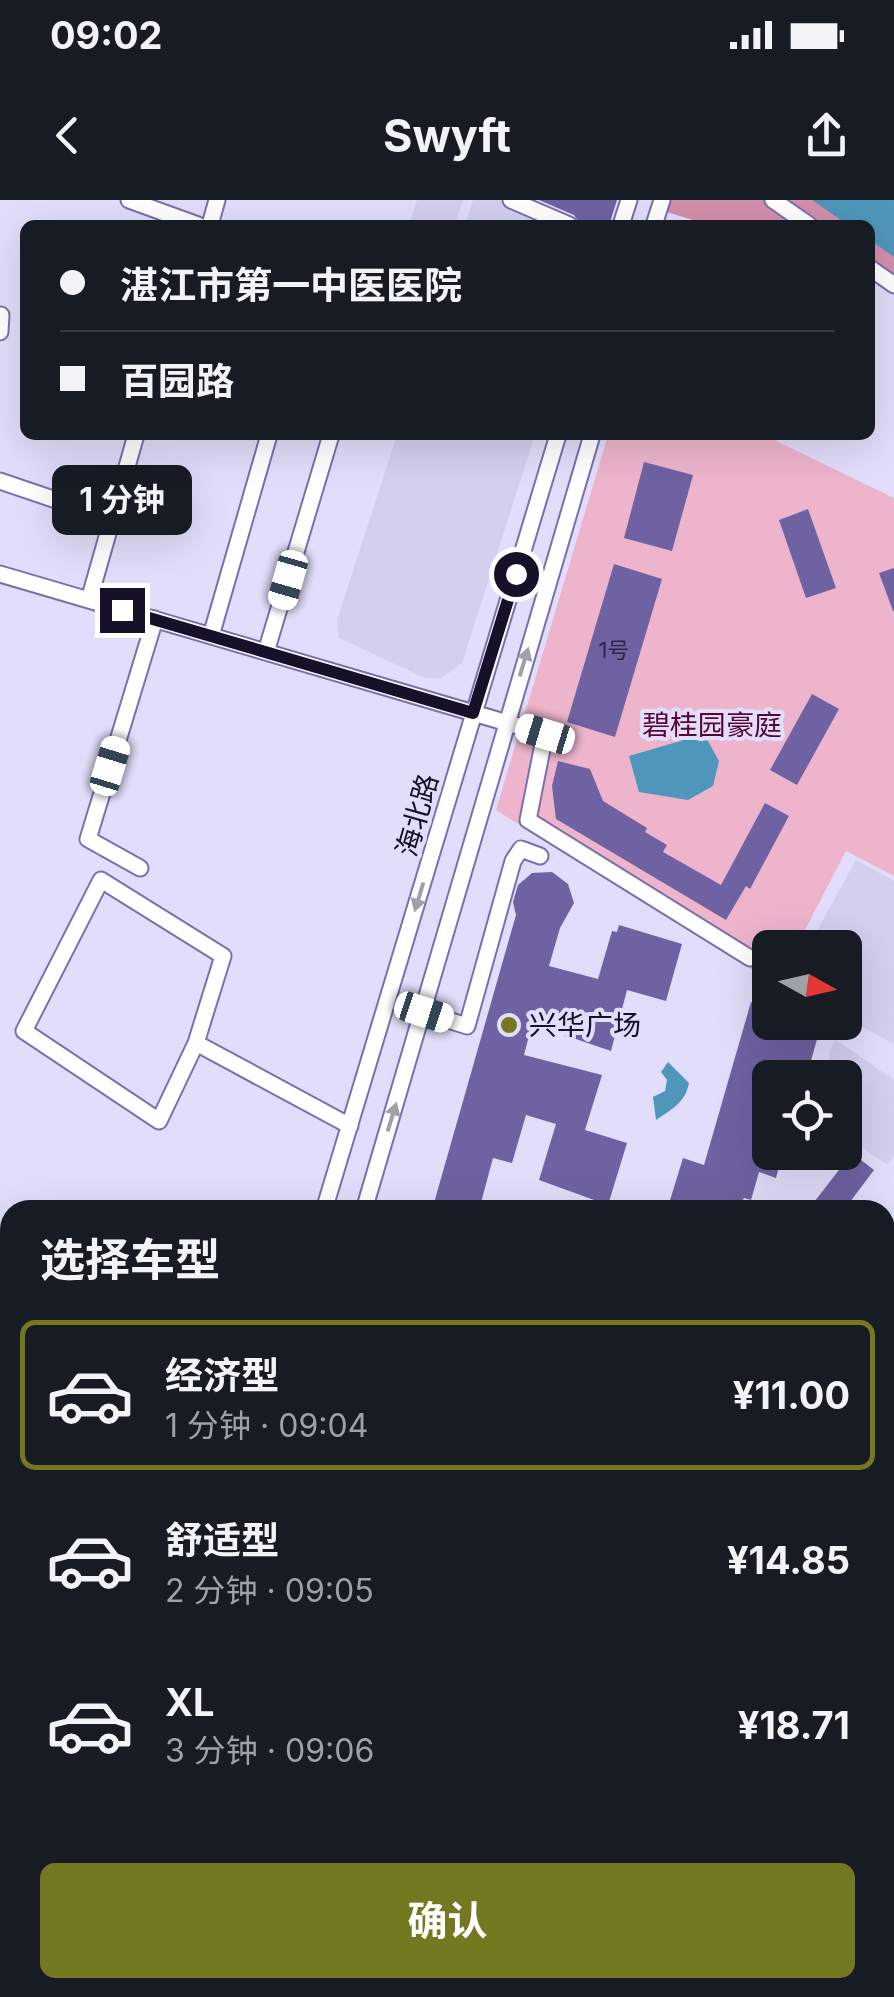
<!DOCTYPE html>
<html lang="zh">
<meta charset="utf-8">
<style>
body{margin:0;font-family:Inter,"Noto Sans SC",sans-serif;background:#20242c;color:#f1f3f6;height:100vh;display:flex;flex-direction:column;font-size:38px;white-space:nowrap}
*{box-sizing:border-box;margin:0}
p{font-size:32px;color:#9ea1a6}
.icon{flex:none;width:55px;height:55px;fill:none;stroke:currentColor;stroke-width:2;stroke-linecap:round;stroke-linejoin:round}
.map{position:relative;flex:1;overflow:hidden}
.sheet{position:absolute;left:0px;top:1000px;width:895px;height:798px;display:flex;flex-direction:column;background:#171b24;border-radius:30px 30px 0 0;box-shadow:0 10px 40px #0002}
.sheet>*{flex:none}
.top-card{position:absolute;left:20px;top:20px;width:855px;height:220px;border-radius:15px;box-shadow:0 10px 40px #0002;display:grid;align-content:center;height:220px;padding:0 40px;background:#171b24}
.needle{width:65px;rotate:98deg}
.controls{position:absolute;left:752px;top:730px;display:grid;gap:20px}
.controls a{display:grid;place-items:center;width:110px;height:110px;border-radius:15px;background:#171b24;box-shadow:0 10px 40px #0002;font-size:50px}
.end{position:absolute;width:45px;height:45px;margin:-22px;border:12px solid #161029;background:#fff;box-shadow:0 0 0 5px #fff}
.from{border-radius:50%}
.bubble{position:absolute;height:70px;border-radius:15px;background:#171b24;box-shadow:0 10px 40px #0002;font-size:32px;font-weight:700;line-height:70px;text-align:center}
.car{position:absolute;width:30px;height:60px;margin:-30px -15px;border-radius:12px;box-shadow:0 0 8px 2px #0007;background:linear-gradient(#fff 24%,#345 0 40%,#fff 0 76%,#345 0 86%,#fff 0)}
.top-card b{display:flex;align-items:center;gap:35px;height:95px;font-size:38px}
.top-card b+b{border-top:2px solid #363941}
.top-card i{width:25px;height:25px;background:#f1f3f6}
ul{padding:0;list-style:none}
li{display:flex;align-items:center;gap:30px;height:150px;margin:0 20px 15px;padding:0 20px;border:5px solid transparent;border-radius:15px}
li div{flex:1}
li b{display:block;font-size:38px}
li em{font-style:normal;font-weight:700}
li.current{border-color:#747820}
li>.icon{width:90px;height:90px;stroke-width:1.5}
h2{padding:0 40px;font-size:45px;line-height:120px}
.button{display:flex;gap:20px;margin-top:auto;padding:20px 40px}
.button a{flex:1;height:115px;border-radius:15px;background:#747820;color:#fff;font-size:40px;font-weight:700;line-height:115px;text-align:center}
.status{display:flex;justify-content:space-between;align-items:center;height:70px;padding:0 50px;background:#171b24;direction:ltr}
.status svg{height:28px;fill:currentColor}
header{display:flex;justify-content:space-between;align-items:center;height:130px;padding:0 40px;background:#171b24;font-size:45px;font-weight:700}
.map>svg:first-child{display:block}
</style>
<div class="status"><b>09:02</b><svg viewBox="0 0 49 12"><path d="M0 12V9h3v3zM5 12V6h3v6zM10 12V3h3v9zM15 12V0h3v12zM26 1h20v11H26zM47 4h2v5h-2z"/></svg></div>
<header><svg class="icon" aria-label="back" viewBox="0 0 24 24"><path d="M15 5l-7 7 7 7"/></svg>Swyft<svg class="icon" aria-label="share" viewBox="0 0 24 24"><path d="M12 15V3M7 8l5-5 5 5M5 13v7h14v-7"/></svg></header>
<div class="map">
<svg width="894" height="1797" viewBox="0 0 894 1797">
<rect width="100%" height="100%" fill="#e1ddfa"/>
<!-- built -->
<path fill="#d3cfef" d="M417,0H463L455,25H409Z
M473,0H498L560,25H465Z
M397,235H535L462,463L442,478H425L339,438L337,420Z
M856,660L894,681V844L845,817V748L808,747Z
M836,840L894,880V955L887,965L845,935V878L829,877V851Z"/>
<!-- green -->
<path fill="#edb4cc" d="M608,235H764L894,298V676L846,651L796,747L770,748V781L496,610Z
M885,1608L894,1610V1767L885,1766Z"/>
<!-- forest -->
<path fill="#d38fac" d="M666,0H838L894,40V81L870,74V25H710L663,11Z"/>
<!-- water -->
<path fill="#4e96ba" d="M812,0H894V57L870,40V25H848Z
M694,537L708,541L719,561L713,586L688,600L639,592L629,556Z
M668,862L689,883C685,903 672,909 656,920L653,897L665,891L667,880L661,872Z"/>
<!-- building -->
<path fill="#6f62a2" d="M539,0H617L609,25H580L574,15Z
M644,262L693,275L672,351L624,338Z
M808,309L836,388L806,398L779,320Z
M614,364L662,379L615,537L567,522Z
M894,368V411H893L879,373Z
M812,494L839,509L797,585L770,570Z
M558,561L590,569L603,601L647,628L645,632L667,645L663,652L721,685L765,603L789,616L750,689L746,686L726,720L556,619L552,586Z
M552,672L568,684L574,703L560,728L549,766L598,779L612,731L617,732L619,725L682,744L666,801L627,790L611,851L532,824L524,855L602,875L585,930L627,943L608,1005L539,980L556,924L526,915L512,963L493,958L479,1010H432L516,715L513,702L518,685L532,673Z
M751,802L770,808V822H800L820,829L806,878H770V952H783L776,978L759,972L751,1000L744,998L736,1010H667L683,958L704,965Z
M852,953L874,970L844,1010H808Z"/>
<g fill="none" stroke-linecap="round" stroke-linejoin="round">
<defs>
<path id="minor" d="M129,0L198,25
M511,0L569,25
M773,0L809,25
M210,25L217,0
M621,25L629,0
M654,25L662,0
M870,68L894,85
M0,132L1,115
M0,281L112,319
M0,374L545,534L528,620L750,758
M89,400L136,235
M211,436L269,235
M266,452L331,235
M140,668L88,639L155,419
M423,812L467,826L513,661L521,649L540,656
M196,843L159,921L24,831L101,680L223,756L196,843L350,926
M324,1010L558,235
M364,1010L592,235
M0,1122L10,1124
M0,1205L10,1170
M885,1340L894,1339
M885,1605L894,1607
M412,1797L414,1788"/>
<path id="major" d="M0,1594L10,1597
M0,1638L10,1645
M885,1785L894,1786
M682,1788L739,1797
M76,1797L79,1788
M122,1797L125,1788"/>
</defs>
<!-- minor casing -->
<use href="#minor" stroke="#7b6fb0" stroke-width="19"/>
<!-- major casing -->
<use href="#major" stroke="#7b6fb0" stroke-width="24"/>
<!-- minor -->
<use href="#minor" stroke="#fff" stroke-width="15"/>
<!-- major -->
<use href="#major" stroke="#fff" stroke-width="20"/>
</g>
<!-- one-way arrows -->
<defs><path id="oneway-solid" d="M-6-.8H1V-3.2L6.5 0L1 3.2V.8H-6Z" transform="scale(2.5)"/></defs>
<g fill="#a29fa9">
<use href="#oneway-solid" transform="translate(524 462) rotate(-73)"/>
<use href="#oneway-solid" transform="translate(419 697) rotate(107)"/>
<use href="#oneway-solid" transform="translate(392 917) rotate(-73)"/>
</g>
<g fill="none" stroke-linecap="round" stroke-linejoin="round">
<!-- route -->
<path stroke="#161029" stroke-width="12" d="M122,410L473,513L516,374"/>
</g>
<!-- markers -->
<circle fill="#747820" stroke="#e1ddfa" stroke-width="4" cx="509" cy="825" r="10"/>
<g text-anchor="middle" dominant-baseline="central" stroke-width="8" stroke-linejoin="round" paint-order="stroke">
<!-- number labels -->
<g font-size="22" fill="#2c2447">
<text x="614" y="450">1号</text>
</g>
<!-- park labels -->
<g font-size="28" fill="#570535" stroke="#e1ddfa">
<text x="712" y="525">碧桂园豪庭</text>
</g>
<!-- street labels -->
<g font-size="28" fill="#161029" stroke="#e1ddfa">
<text transform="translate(417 615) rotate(-74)">海北路</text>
</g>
<!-- poi labels -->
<g font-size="28" fill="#161029" stroke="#e1ddfa" text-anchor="start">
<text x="529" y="825">兴华广场</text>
</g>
</g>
</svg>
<div class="controls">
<a><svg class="needle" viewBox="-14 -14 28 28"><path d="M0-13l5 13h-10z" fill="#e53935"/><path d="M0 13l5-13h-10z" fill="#9ea1a6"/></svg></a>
<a><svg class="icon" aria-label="locate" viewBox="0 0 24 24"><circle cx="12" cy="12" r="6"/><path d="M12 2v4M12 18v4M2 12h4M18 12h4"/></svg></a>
</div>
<i class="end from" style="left:516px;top:374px"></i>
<i class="end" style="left:122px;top:410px"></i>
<div class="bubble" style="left:52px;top:265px;width:140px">1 分钟</div>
<i class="car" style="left:288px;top:380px;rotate:196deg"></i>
<i class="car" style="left:545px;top:534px;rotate:287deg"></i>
<i class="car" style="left:110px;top:566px;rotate:17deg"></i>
<i class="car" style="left:424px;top:812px;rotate:108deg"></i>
<div class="top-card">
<b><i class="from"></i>湛江市第一中医医院</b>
<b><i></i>百园路</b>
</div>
<section class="sheet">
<h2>选择车型</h2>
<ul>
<li class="current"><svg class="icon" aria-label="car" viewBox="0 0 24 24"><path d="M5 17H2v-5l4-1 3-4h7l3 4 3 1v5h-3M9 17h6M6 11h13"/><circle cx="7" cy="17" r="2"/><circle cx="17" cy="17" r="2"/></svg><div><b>经济型</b><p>1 分钟 · 09:04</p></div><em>¥11.00</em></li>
<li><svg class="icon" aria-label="car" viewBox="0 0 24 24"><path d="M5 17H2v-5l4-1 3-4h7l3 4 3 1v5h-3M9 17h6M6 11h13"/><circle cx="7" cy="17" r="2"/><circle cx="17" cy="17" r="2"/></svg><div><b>舒适型</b><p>2 分钟 · 09:05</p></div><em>¥14.85</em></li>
<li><svg class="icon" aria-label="car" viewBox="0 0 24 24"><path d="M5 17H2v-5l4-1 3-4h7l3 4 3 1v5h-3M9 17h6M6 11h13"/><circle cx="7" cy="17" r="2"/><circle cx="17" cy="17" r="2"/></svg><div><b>XL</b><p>3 分钟 · 09:06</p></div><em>¥18.71</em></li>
</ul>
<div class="button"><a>确认</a></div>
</section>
</div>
